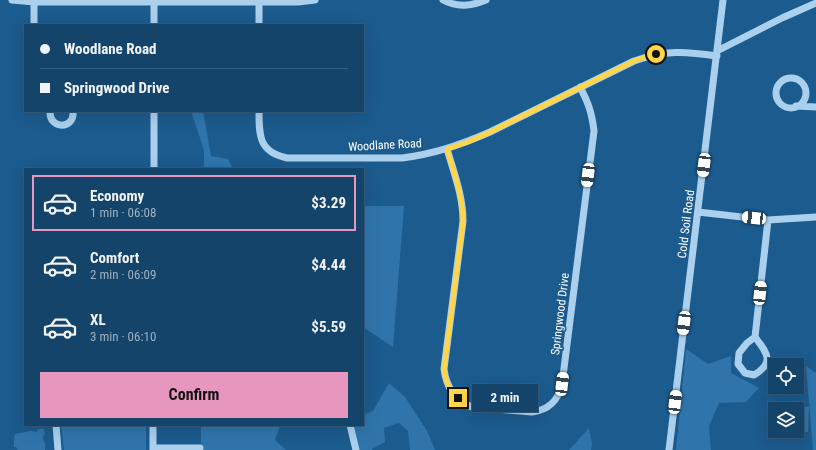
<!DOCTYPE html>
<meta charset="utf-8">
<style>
body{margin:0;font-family:"Roboto Condensed",sans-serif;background:#1e4b70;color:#f1f3f6;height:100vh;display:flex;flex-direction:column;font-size:15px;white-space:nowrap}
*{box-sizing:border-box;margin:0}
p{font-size:13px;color:#9db0c1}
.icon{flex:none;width:22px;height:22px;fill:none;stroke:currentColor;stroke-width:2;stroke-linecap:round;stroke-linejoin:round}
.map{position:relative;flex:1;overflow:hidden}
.details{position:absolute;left:24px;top:168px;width:340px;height:258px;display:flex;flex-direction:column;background:#15446a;border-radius:0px;box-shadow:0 4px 16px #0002,0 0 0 1px #345c7e}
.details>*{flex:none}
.guide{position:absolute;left:24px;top:24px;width:340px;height:88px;border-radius:0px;box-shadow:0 4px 16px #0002,0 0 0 1px #345c7e;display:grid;align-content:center;height:88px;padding:0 16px;background:#15446a}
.buttons{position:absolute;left:768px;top:358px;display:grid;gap:8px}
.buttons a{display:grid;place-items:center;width:36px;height:36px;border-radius:0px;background:#15446a;box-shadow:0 4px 16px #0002,0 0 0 1px #345c7e;font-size:20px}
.end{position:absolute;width:18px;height:18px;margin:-9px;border:5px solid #ffd54a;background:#111;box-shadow:0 0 0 2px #111}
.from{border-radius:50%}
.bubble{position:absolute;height:28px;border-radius:0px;background:#15446a;box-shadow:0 4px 16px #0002,0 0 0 1px #345c7e;font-size:13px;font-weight:700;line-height:28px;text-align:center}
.car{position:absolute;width:12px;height:24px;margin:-12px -6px;border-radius:5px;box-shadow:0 0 3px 1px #0007;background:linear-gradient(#fff 24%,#345 0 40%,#fff 0 76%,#345 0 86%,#fff 0)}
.guide b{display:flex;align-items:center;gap:14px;height:38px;font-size:15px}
.guide b+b{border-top:1px solid #345c7e}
.guide i{width:10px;height:10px;background:#f1f3f6}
ul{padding:7px 0 0;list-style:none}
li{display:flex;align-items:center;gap:12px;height:56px;margin:0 8px 6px;padding:0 8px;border:2px solid transparent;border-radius:0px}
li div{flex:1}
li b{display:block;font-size:15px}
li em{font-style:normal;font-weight:700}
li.active{border-color:#e797bd}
li>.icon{width:36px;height:36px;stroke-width:1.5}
.button{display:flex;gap:8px;margin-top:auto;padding:8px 16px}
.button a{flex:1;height:46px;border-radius:0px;background:#e797bd;color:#111;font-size:16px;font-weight:700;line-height:46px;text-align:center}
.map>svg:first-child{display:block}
</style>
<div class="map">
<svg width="816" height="450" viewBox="0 0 816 450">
<rect width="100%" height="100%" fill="#1c5b8e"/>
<!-- green -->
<path fill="#2f75ac" d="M191,111H203L211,156L228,159L233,169H204V150Z
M363,206H404L393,347L363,327Z
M686,349L708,364L731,356V373L759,388L746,402L719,403L709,426L711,450H676Z
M806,366L816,373V450H813Z
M389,383L405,397L427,431L435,450H410L408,431L399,423L384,428L385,442L372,449V450H358L352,425H363V415L373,411Z
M796,407H809L808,432L796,431H797Z
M61,425H146V450H64Z
M201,425H280L275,440L286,450H201Z
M43,428L45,433L43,438L45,444V450H17L18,448L14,447V439L15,434L31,431L37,432V430Z
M589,428L592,443L591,450H569Z"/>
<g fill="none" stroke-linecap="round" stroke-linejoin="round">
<!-- minor -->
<path stroke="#aad0ed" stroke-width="7" d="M12,0L34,2H298L315,0
M259,0V25
M443,0C458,8 471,6 486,0
M34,2V25
M154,25V0
M717,51L782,18L816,3
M776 93a15 15 0 1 1 30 0a15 15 0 1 1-30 0Z
M796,106L816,107
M50,111C49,130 75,130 73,111
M259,111C259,136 259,152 287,158H402C434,154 460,145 490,132L634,61C666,50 684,51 717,56
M447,149C454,173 463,196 463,221L444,369C446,386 455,401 472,407C480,409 489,409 497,409C509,410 521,411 532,412C549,410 558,401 562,384L594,131C592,113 588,102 580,87
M154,169V111
M698,212L768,220L816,217
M755,337C766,352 776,362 754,375L745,373L738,364L739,353L747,343L755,337L768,220
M56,425L58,450
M350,425L356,450
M153,448H200
M153,450V425
M669,450L723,0"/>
</g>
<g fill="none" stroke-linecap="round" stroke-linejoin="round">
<!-- route -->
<path stroke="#ffd54a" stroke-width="5" d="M458,398C449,390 445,381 444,369L463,222C463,196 454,173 447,149L468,142L490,132L634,61L648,56L656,54"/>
</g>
<g text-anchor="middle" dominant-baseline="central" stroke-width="3.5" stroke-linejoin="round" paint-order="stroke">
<!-- street labels -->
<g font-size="12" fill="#fff" stroke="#1c5b8e">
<text transform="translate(385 145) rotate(-3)">Woodlane Road</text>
<text transform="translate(686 224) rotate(-83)">Cold Soil Road</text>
<text transform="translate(560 314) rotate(-83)">Springwood Drive</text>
</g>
</g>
</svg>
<div class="buttons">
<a><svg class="icon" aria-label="locate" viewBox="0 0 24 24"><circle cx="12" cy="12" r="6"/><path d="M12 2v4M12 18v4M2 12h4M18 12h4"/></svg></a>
<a><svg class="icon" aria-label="layers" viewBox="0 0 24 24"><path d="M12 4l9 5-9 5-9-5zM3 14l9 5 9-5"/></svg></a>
</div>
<i class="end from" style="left:656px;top:54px"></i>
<i class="end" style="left:458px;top:398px"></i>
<div class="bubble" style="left:472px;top:384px;width:66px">2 min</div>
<i class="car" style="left:704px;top:165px;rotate:187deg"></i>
<i class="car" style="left:588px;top:175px;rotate:187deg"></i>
<i class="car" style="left:754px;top:218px;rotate:276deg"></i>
<i class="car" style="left:760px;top:293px;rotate:6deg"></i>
<i class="car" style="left:684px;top:323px;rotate:187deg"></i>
<i class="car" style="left:562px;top:384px;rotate:7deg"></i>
<i class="car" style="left:675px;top:402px;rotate:7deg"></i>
<div class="guide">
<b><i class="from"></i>Woodlane Road</b>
<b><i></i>Springwood Drive</b>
</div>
<section class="details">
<ul>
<li class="active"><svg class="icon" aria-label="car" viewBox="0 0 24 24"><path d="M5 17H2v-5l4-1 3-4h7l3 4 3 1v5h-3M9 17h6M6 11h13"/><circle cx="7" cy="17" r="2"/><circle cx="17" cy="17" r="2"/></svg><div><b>Economy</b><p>1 min · 06:08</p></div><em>$3.29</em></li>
<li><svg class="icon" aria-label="car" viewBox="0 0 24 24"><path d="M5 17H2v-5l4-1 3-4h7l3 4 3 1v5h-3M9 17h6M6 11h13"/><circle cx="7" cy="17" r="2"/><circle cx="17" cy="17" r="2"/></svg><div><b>Comfort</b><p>2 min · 06:09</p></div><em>$4.44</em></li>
<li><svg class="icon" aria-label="car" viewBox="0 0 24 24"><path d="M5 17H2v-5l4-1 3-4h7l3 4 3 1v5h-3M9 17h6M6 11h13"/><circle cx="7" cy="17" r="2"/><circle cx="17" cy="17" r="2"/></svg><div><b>XL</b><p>3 min · 06:10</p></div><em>$5.59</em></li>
</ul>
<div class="button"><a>Confirm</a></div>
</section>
</div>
